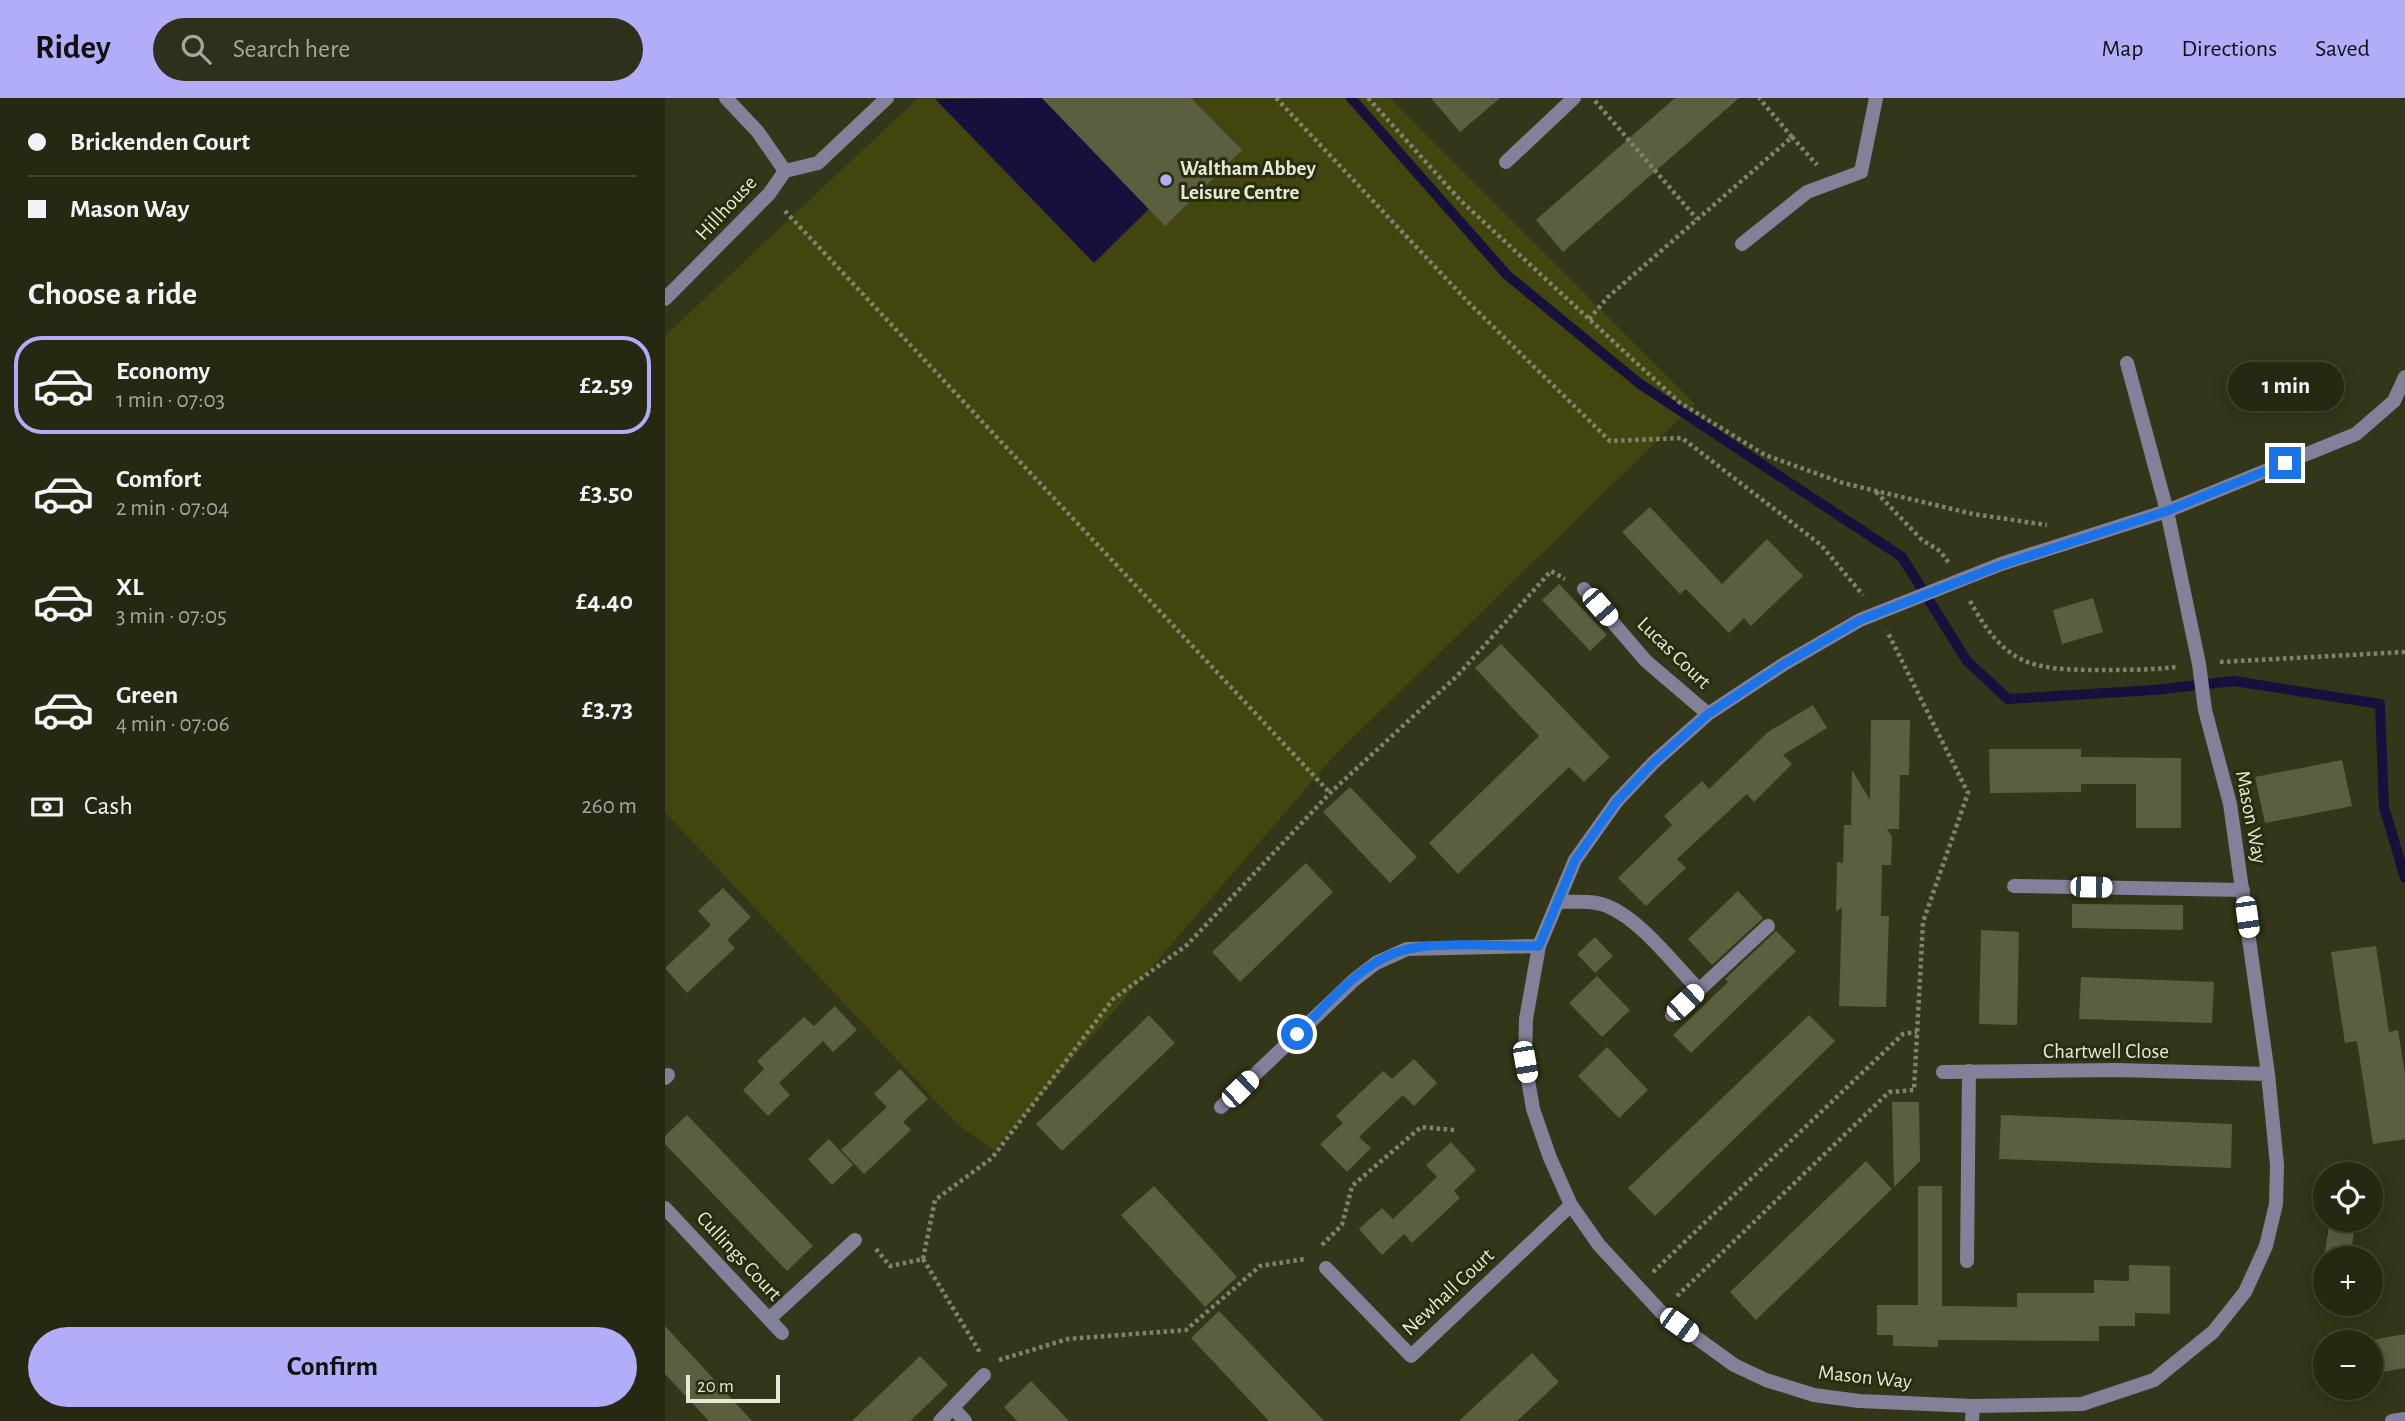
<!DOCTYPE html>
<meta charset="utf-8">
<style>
body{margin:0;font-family:"Alegreya Sans",sans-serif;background:#2e301b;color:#f1f3f6;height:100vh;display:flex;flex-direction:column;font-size:26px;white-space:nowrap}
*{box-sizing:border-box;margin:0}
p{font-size:23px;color:#a4a69f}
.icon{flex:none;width:38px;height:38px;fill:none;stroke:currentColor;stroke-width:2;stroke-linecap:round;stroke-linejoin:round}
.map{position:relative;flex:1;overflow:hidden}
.side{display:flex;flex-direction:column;background:#262812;width:665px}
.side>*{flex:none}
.guide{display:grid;align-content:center;height:154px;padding:0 28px;background:#262812}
.buttons{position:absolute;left:1648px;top:1064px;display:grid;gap:14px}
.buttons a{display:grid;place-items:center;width:70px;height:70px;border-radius:50%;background:#262812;box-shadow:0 4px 18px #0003,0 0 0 2px #424432;font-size:35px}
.scale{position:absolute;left:21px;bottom:18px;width:94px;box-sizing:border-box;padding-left:7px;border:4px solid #e6e9d7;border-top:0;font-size:19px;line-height:24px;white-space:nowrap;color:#e6e9d7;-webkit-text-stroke:5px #292c0d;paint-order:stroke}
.end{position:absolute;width:32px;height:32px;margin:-16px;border:9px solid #1a73e8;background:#fff;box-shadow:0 0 0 4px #fff}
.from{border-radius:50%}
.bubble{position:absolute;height:49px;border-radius:24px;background:#262812;box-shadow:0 4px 18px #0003,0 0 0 2px #424432;font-size:23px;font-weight:700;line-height:49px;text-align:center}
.car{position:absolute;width:21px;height:42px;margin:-21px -10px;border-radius:9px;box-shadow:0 0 5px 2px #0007;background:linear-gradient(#fff 24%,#345 0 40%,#fff 0 76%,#345 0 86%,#fff 0)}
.guide b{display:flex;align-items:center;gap:24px;height:66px;font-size:26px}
.guide b+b{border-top:2px solid #424432}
.guide i{width:18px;height:18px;background:#f1f3f6}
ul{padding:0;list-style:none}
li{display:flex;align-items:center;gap:21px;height:98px;margin:0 14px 10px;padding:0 14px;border:4px solid transparent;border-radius:28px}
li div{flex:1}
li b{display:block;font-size:26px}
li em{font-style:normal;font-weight:700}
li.selected{border-color:#b2adf9}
li>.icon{width:63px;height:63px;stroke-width:1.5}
h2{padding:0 28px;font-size:32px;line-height:84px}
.pay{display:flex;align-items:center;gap:18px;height:77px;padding:0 28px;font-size:26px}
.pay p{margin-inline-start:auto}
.cta{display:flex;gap:14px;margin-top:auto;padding:14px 28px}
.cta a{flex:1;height:80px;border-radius:42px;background:#b2adf9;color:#111;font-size:28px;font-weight:700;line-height:80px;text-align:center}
header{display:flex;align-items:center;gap:42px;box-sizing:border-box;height:98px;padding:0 35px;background:#b2adf9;color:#111}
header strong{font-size:33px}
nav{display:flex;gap:38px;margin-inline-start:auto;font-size:24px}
.search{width:490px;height:63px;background:#2e301b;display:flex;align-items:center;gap:18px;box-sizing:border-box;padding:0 24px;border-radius:38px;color:#a4a69f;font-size:26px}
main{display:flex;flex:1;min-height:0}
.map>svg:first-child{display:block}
</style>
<header>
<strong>Ridey</strong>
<div class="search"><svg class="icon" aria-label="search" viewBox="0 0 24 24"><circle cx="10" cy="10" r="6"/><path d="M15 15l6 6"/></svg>Search here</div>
<nav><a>Map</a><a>Directions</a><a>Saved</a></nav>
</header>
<main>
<section class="side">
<div class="guide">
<b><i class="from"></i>Brickenden Court</b>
<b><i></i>Mason Way</b>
</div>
<h2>Choose a ride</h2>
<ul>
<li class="selected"><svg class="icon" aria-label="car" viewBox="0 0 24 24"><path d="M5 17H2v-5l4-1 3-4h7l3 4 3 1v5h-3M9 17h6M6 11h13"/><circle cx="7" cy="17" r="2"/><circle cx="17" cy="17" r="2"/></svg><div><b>Economy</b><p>1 min · 07:03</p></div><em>£2.59</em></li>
<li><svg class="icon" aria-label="car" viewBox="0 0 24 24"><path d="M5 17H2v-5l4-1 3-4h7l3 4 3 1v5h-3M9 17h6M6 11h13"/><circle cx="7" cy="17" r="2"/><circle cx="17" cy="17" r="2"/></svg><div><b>Comfort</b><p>2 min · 07:04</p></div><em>£3.50</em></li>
<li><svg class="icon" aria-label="car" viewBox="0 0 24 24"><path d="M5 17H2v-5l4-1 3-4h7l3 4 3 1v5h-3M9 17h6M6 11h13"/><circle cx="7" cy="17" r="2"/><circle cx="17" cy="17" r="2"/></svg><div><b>XL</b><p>3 min · 07:05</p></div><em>£4.40</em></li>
<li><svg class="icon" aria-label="car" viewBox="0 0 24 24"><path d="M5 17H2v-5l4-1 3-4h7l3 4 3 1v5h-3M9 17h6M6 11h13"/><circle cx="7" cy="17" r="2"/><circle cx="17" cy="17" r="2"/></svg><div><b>Green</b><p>4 min · 07:06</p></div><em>£3.73</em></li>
</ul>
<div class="pay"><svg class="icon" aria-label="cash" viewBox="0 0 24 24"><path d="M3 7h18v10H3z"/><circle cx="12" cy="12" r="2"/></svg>Cash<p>260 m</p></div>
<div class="cta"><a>Confirm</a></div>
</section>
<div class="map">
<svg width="1740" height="1323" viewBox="0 0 1740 1323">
<rect width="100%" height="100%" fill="#333618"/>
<!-- green -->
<path fill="#42450d" d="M253,0H725L1030,306L669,658L329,1052L292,1026L0,714V238Z"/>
<!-- water -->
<path fill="#18103c" d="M377,0L484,111L429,165L270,1Z"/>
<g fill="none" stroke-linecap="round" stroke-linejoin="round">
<!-- stream -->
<path stroke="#18103c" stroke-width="10" d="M686,0L842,177L975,286L1237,459L1302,563L1343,601L1489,592L1569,583L1715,606L1719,709L1740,780"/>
</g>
<!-- building -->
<path fill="#5b5e3f" d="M377,0H526L577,52L500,128Z
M766,0H835L795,34Z
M1010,0H1074L898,154L871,122Z
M985,409L1057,486L1102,441L1138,478L1086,528L1079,520L1064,535L1021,491L1015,496L957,434Z
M894,486L942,537L925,553L877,502Z
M1428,500L1438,534L1397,546L1388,512Z
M836,546L945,659L919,684L904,669L793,776L764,745L874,638L810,570Z
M1148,607L1162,630L1118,657L1127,666L1089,704L1082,696L1012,761L1021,770L981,808L953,780L1007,727L999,718L1037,683L1044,691L1103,634Z
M1206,622H1245L1244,677H1235L1234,731H1222L1227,738L1226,767H1217L1216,818H1224L1221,909L1174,908L1177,809L1171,814L1172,764L1178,765L1179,727H1186L1187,672L1205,702Z
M1324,651H1416V659L1516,660V730H1471V686H1416V694L1325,695Z
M1677,662L1687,708L1600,725L1590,679Z
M685,689L752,759L725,785L658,714Z
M641,765L668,794L575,884L547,854Z
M58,790L86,819L62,842L70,850L22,895L0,870L46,827L33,813Z
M1073,793L1098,820L1047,867L1023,841Z
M1407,806L1518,807V832L1407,830Z
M1316,832L1354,834L1352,927L1314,926Z
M1111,833L1131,853L1026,955L1008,937L1063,884L1060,881Z
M930,839L948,858L930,875L912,856Z
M1711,848L1724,934L1733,932L1740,976V1041L1708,1046L1692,943L1680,945L1666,854Z
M932,878L965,912L937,939L904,905Z
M1416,879L1549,884L1547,925L1414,921Z
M170,908L192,932L168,954L158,943L114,985L125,997L103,1018L78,992L99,971L92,963L139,919L149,928Z
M484,917L510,945L397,1053L371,1026Z
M1144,917L1170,943L990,1118L963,1090Z
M942,949L983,992L954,1020L913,978Z
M749,961L772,985L749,1008L738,997L694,1039L706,1050L682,1074L655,1046L678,1025L671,1018L718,973L727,981Z
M235,971L263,1001L238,1024L246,1032L199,1076L176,1052L222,1009L209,996Z
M1227,1004H1254L1255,1063L1229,1089Z
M22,1017L148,1148L122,1173L0,1046V1038Z
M1336,1017L1567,1026L1566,1070L1334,1061Z
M164,1041L188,1067L167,1087L143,1061Z
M786,1044L811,1072L789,1093L795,1100L747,1145L739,1136L717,1157L694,1131L717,1110L728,1121L772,1079L761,1067Z
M1201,1063L1227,1091L1091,1222L1065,1194Z
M489,1088L572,1179L540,1209L456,1117Z
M1253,1088H1277V1208L1352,1209V1195H1429V1182L1464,1183V1167L1505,1168V1216L1470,1215V1228H1434V1243L1273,1242V1249L1228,1248V1237H1212V1207H1253Z
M1665,1122H1691L1685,1160H1659Z
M554,1213L659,1323H604L526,1240Z
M0,1228L87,1323H44L0,1276Z
M1740,1236V1270L1706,1276V1242Z
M867,1255L894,1284L852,1323H794Z
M255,1258L283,1287L245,1323H187Z
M366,1283L404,1323H352L339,1309Z"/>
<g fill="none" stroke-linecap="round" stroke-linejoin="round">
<!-- path -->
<path stroke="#81846c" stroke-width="4.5" stroke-dasharray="3.5 3.5" stroke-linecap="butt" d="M611,0L806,207L945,343L1017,340L1156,447L1198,497
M703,0L796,103L1014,304L1100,357L1178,385L1308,416L1382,427
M930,3L1032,121
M1127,39L1152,67
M120,113L665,695
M924,221L943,199L1127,39L1094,0
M1211,394L1257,442L1275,453L1284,465
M1305,503C1340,567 1365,572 1435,572C1460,572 1486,572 1511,569
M1555,564L1740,554
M657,1147L677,1127L687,1088L756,1029L789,1032
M211,1151L225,1168L258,1161L270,1102L327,1060L448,901L522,847L665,695L792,578L886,473L900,481
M258,1161L316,1256
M988,1174L1238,936L1252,934
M1012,1198L1224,994L1249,992L1258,824L1303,695L1222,533
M334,1262L403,1241L521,1232L595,1168L640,1161"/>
<!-- service -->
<path stroke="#82819a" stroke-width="14" d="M1462,265L1502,413
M1349,788L1578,792
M893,804C909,804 927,802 942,808C975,821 1009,866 1034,892
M1007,917L1103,828
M0,980L3,977
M1302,1163L1304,973
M104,1221L190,1142
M1307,1323L1308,1308"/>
<!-- minor -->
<path stroke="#82819a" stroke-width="14" d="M841,64L909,0
M120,73L153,65L222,0
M1077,146L1142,94L1196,74L1211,0
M0,201L104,96L120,73L93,34L61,0
M1502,413L1336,466L1195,522L1119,566L1043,616L989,664L952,703L910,762L874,848L861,921L860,964L868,1011L885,1060L906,1107L934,1147L996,1214L1069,1267L1101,1282L1149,1297L1194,1303L1308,1308L1417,1306L1489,1282L1548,1234L1580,1194L1601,1148L1611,1106L1612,1067L1603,976L1565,706L1540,612L1534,566L1502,413L1691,336L1729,303L1740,279
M919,491L981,563L1043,616
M1278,974L1450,972L1603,976
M556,1009L689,882L711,865L742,851L874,848
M0,1110L117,1235
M661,1170L746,1258L906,1107
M288,1310L300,1323
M275,1323L319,1277
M1727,1323L1740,1321"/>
</g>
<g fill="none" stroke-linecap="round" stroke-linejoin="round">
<!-- route -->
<path stroke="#1a73e8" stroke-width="9" d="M632,936C663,906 698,861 743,851C780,843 835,849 874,848L910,762L952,703L989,664L1043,616L1119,566L1195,522L1336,467L1502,413L1620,365"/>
</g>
<!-- markers -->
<circle fill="#b2adf9" stroke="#292c0d" stroke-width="2.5" cx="501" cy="82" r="7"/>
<g text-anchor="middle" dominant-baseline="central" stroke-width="6" stroke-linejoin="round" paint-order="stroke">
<!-- poi labels -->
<g font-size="21" font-weight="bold" fill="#e6e9d7" stroke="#292c0d" text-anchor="start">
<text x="515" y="70">Waltham Abbey<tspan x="515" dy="24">Leisure Centre</tspan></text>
</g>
<!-- street labels -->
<g font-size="21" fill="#e6e9d7" stroke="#292c0d">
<text transform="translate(61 110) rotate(-47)">Hillhouse</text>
<text transform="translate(1009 555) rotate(44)">Lucas Court</text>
<text transform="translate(1586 719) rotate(79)">Mason Way</text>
<text x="1441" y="953">Chartwell Close</text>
<text transform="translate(74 1158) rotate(47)">Cullings Court</text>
<text transform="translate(783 1194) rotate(-43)">Newhall Court</text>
<text transform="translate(1200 1279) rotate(6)">Mason Way</text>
</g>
</g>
</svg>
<div class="buttons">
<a><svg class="icon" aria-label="locate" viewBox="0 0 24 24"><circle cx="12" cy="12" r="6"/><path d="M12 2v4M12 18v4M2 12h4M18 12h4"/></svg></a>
<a>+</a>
<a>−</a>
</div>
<div class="scale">20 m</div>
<i class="end from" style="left:632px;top:936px"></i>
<i class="end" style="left:1620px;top:365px"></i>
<div class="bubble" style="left:1563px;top:264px;width:116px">1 min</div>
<i class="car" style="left:935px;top:509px;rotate:139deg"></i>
<i class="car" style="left:1426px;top:789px;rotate:91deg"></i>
<i class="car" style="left:1582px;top:819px;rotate:172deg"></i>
<i class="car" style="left:1020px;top:904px;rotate:47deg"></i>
<i class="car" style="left:860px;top:964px;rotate:170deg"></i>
<i class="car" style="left:575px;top:991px;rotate:46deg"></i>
<i class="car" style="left:1014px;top:1227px;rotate:126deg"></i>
</div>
</main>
